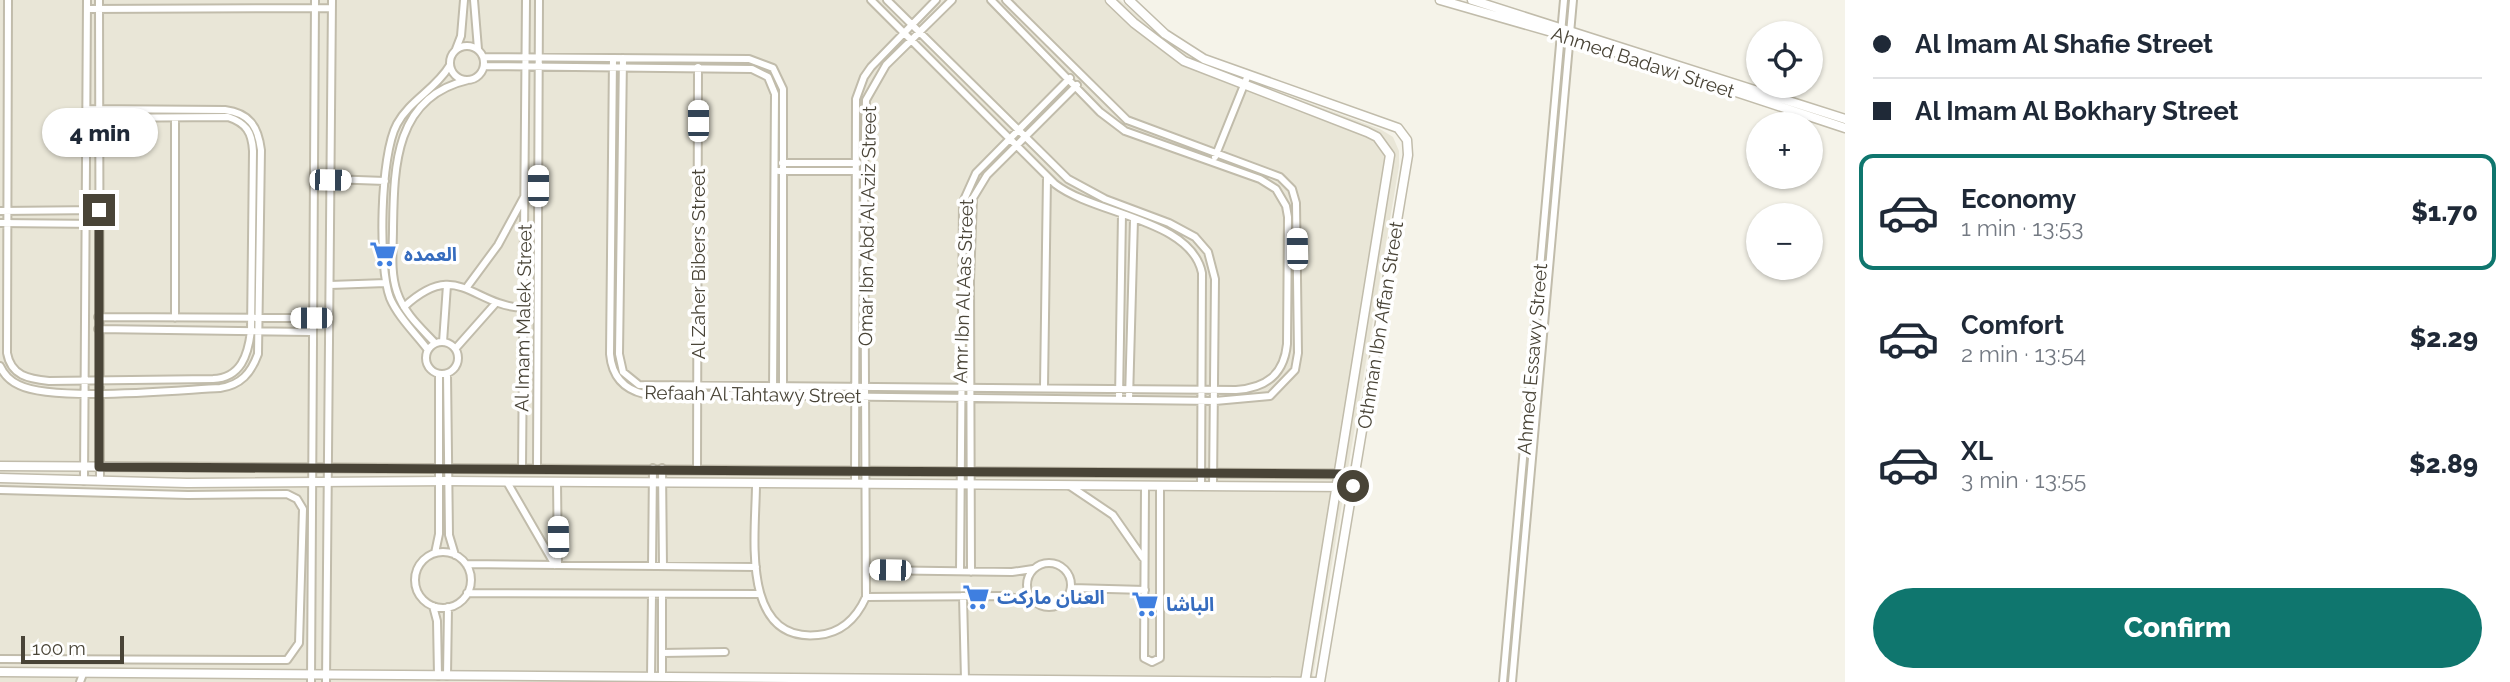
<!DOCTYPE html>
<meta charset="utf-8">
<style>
body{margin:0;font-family:Raleway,"Noto Sans Arabic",sans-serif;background:#f2f2f3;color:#1f2937;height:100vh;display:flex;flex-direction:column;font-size:26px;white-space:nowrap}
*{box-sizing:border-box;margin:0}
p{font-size:23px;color:#747a83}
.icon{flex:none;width:38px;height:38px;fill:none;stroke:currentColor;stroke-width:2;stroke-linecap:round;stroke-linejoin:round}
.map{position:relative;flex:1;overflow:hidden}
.panel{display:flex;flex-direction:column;background:#fff;width:665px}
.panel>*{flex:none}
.banner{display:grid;align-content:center;height:154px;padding:0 28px;background:#fff}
.fabs{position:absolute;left:1746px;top:21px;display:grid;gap:14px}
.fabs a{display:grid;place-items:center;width:77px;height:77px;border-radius:50%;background:#fff;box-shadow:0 2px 5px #0004;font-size:35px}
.scale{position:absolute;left:21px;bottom:18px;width:103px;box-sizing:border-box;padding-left:7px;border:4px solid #494437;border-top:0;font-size:19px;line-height:24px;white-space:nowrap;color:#494437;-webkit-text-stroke:5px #fff;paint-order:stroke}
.end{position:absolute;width:32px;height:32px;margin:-16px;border:9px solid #494437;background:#fff;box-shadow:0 0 0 4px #fff}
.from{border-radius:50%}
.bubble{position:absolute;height:49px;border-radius:24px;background:#fff;box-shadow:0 2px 5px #0004;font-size:23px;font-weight:800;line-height:49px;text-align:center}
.car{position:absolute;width:21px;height:42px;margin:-21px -10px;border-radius:9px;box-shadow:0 0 5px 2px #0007;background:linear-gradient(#fff 24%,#345 0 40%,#fff 0 76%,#345 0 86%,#fff 0)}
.banner b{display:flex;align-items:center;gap:24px;height:66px;font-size:26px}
.banner b+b{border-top:2px solid #e0e1e3}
.banner i{width:18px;height:18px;background:#1f2937}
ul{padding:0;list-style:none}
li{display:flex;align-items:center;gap:21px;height:116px;margin:0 14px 10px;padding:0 14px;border:4px solid transparent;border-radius:14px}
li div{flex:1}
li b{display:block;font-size:26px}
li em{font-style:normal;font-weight:800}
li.selected{border-color:#0f766e}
li>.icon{width:63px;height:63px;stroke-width:1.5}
.action{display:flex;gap:14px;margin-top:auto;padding:14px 28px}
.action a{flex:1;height:80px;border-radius:42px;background:#0f766e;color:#fff;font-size:28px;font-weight:800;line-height:80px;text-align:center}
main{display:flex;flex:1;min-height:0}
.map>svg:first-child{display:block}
</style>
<main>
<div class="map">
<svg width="1845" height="682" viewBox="0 0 1845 682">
<rect width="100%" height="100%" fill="#f5f3e9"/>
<!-- residential -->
<path fill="#e9e6d7" d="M0,0H1120L1166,41L1199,62L1380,129L1393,137L1399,151V166L1312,682H0Z"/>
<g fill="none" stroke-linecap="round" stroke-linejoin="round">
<defs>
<path id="minor" d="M8,0L7,353C11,376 29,379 49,381L213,379C241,378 248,355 251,331L253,151C252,132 246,123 228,117L86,118
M99,0L100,481
M474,0L478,49
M871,0L1055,184C1095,215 1191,219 1202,273L1201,486
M887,0L1068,179L1105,199L1169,223L1195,237L1208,252L1215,279L1213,486
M87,9L332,8
M450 63a17 17 0 1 1 34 0a17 17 0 1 1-34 0Z
M456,49L461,36L464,0
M484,57L749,59L773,68L783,89V390
M613,58L610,354C612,376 623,389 644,394L1215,401L1270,396L1295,370L1298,353L1296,203L1292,189L1280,177L1127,120L1006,0
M623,58L619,354L623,372L639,385L1236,390C1266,388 1284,375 1287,344L1288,217L1286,206L1276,189L1260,179L1125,131L1100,112L991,0
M484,66L752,69L768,77L775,94L773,390
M1215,157L1248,75
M782,163H858
M779,171H856
M330,179L385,181
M0,211L99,210
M0,223L99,224
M330,285L386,283
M467,287L498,245L524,197
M404,307C457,258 471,305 523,308
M98,317L311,318
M175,318V118
M98,329L311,332
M426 358a16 16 0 1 1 32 0a16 16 0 1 1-32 0Z
M443,342L447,285
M435,343C421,328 404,313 397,292C390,272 393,249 393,228C394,168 394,97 468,80
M456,348L495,304
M428,350C416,334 398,317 390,298C378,266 380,155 397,124C410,100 436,89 450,65
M0,366C4,375 10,381 19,385C53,402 177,390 220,388C241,385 251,373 258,354L261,150C258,126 249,113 225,110L87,109
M447,374L449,535L455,555
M1044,387L1047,177
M1119,399L1122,214
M1129,399L1134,219
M537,467L539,0
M522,468L526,0
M662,468L663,566
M697,468L698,67
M84,481L87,0
M507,482L555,565
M557,482L558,565
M756,484C756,532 739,643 818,635C842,633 857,617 866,597L864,171L866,100L886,65L952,0
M855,484L856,99L864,77L871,67L936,0
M1070,486L1113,515L1143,558
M1145,486L1144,658L1152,662L1160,658V486
M0,490L188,495L287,494L297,499L303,509L299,643L287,660L0,659
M415 580a28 28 0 1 1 56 0a28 28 0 1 1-56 0Z
M435,553L439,534V374
M1027 585a22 22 0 1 1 44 0a22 22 0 1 1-44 0Z
M466,564L756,567
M652,566L653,468
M867,570L1012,572L1033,569
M960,571L963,202L976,173L1070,78
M971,572L970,281L973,198L987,175L1077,85
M1072,588L1145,590
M467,593L758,594
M662,594V677
M963,596L965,680
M866,597L1004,596L1034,602
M433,606L437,621L438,676
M662,653L725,652
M447,676L448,607
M651,677L652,594
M80,682L83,674
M311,682L315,0
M326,682L332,0
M1503,682L1564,0
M1512,682L1573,0"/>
<path id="tertiary" d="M1110,0L1134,23L1184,61L1367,132L1377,137L1390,155L1305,682
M1129,0L1165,34L1204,59L1398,128L1407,140L1408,155L1320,682
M1440,0L1569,37L1845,128
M1472,0L1845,119
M0,466L1355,474
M0,478L187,483L448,481L1353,487
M0,672L1320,682"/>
</defs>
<!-- minor casing -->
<use href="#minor" stroke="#c1bcab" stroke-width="10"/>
<!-- tertiary casing -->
<use href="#tertiary" stroke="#c1bcab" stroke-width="11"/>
<!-- minor -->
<use href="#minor" stroke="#fff" stroke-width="6"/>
<!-- tertiary -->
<use href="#tertiary" stroke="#fff" stroke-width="8"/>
</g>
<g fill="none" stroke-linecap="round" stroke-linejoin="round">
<!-- route -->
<path stroke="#494437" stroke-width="9" d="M99,210V467L1355,474L1353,486"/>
</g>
<!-- icons -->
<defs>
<symbol id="supermarket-bare" viewBox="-9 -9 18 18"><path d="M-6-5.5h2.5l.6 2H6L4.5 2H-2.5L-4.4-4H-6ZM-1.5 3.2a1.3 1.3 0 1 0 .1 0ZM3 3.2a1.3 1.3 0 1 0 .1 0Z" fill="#3f7fe0" stroke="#fff" stroke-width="2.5" paint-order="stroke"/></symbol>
</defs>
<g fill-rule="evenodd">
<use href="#supermarket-bare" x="364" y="235" width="38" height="38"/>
<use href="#supermarket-bare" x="957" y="578" width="38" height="38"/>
<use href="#supermarket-bare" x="1126" y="585" width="38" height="38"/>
</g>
<g text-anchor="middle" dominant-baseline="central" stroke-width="7" stroke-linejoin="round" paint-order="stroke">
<!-- street labels -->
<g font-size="19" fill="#494437" stroke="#fff">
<text transform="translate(1643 62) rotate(18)">Ahmed Badawi Street</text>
<text transform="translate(867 226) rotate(-89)">Omar Ibn Abd Al Aziz Street</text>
<text transform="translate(698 264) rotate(-90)">Al Zaher Bibers Street</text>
<text transform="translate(963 291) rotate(-88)">Amr Ibn Al Aas Street</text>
<text transform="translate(523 318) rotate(-89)">Al Imam Malek Street</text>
<text transform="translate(1380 325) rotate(-81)">Othman Ibn Affan Street</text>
<text transform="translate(1532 359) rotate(-85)">Ahmed Essawy Street</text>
<text transform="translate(753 394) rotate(1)">Refaah Al Tahtawy Street</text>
</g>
<!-- shop labels -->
<g font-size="19" font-weight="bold" fill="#366cbe" stroke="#fff" text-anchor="start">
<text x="404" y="254">العمده</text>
<text x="997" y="597">العنان ماركت</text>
<text x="1166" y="604">الباشا</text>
</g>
</g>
</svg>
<div class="fabs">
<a><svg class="icon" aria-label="locate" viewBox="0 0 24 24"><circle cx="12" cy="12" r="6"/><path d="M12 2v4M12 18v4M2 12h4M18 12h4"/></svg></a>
<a>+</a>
<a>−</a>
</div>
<div class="scale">100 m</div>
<i class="end from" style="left:1353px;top:486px"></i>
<i class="end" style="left:99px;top:210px"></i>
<div class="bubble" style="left:42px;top:108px;width:116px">4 min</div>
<i class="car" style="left:698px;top:121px;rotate:0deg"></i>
<i class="car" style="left:330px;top:180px;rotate:91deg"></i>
<i class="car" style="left:538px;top:186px;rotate:0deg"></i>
<i class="car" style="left:1297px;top:249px;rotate:359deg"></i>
<i class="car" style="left:311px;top:318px;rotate:270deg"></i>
<i class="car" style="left:558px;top:537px;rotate:359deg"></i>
<i class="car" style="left:890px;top:570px;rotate:271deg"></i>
</div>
<section class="panel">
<div class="banner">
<b><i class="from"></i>Al Imam Al Shafie Street</b>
<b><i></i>Al Imam Al Bokhary Street</b>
</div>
<ul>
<li class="selected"><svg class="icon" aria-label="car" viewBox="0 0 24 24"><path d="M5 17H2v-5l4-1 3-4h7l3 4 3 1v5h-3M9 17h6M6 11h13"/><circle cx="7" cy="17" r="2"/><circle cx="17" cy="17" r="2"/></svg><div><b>Economy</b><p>1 min · 13:53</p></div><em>$1.70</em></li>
<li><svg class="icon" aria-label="car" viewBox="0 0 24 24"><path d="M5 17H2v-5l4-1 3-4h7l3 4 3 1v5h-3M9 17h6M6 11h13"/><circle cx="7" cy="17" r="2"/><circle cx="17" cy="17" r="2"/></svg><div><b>Comfort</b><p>2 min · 13:54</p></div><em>$2.29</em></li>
<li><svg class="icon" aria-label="car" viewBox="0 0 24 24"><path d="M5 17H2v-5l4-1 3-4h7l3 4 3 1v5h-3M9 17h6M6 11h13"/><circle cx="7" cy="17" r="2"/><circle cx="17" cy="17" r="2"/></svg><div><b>XL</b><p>3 min · 13:55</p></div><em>$2.89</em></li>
</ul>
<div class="action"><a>Confirm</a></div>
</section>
</main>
